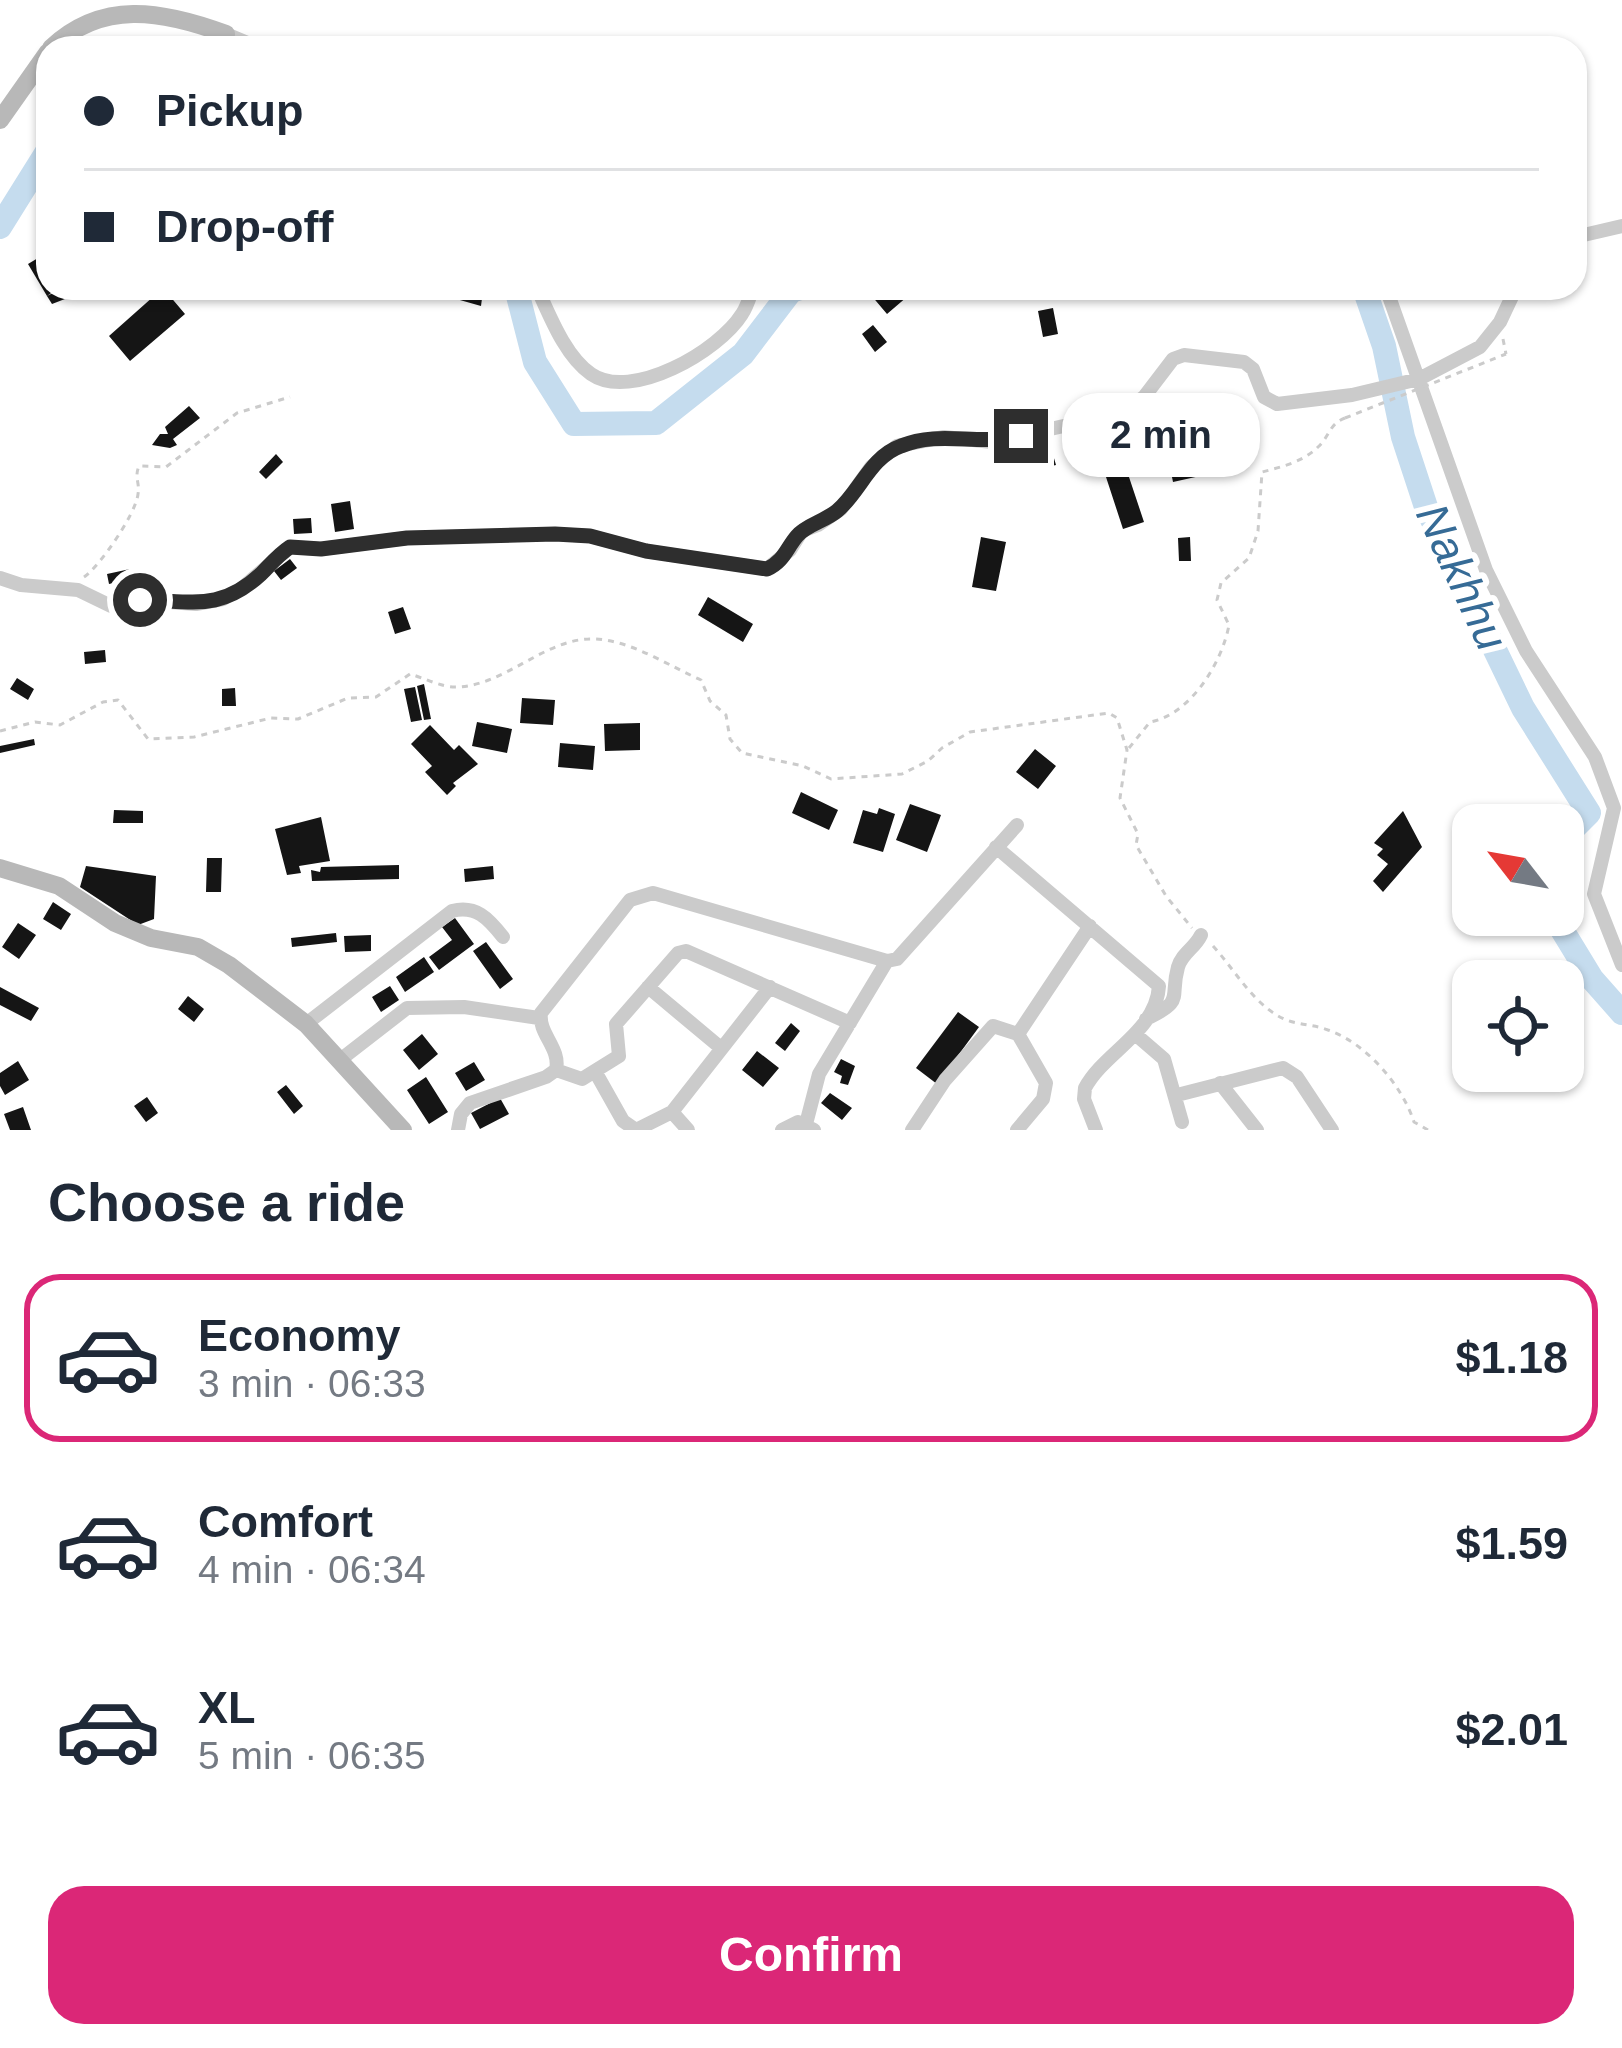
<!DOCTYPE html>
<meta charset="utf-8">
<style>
body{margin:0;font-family:Helvetica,sans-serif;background:#f2f2f3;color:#1f2937;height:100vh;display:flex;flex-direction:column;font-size:45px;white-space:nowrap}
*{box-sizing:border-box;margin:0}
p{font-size:39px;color:#747a83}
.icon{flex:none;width:66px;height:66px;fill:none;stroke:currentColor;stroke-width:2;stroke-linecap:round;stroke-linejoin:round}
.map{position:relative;height:1130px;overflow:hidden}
.panel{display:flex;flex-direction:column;background:#fff;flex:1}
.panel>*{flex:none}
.banner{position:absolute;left:36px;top:36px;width:1551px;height:264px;border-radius:36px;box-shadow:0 3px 9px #0004;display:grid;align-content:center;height:264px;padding:0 48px;background:#fff}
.needle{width:78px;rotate:301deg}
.controls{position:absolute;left:1452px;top:804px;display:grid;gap:24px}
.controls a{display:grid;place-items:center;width:132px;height:132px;border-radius:24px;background:#fff;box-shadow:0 3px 9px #0004;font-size:60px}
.end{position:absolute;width:54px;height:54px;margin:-27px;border:15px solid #2e2e2e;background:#fff;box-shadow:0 0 0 6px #fff}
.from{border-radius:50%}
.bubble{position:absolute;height:84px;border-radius:36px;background:#fff;box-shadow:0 3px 9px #0004;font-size:39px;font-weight:600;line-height:84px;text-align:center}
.banner b{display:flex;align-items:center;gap:42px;height:114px;font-size:45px}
.banner b+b{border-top:3px solid #e0e1e3}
.banner i{width:30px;height:30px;background:#1f2937}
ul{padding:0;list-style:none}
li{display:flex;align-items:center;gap:36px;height:168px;margin:0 24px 18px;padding:0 24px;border:6px solid transparent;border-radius:36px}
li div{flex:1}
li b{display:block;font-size:45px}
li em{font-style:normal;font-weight:600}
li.on{border-color:#db2777}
li>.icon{width:108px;height:108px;stroke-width:1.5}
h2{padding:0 48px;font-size:54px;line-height:144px}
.cta{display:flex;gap:24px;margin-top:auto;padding:24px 48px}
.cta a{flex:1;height:138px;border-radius:36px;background:#db2777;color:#fff;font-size:48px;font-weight:600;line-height:138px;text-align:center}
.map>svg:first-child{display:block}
</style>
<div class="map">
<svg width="1622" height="1130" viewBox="0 0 1622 1130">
<rect width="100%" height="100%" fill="#fff"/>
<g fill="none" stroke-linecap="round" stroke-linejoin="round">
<!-- river -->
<path stroke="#c5dcee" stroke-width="24" d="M0,227L48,150
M516,288L535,362L574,424L656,423L743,354L791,291L800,288
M1364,288L1384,346L1403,437L1426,507L1523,708L1589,813L1563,839
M1553,915L1592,979L1622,1013"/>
</g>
<!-- building -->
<path fill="#151515" d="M38,258L48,275V288H58L47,296L63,288H80L83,292L52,304L47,296L28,264Z
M163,288L185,314L130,361L109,336Z
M421,288L483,291L481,306L421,289Z
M865,288H901L908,296L887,314Z
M1053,308L1058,334L1043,337L1038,311Z
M873,325L887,342L875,352L862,334Z
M189,406L200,418L173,439L177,445L170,448L152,445L160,434H168L165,427Z
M1049,441L1056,465L1039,469L1032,445Z
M276,454L283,462L266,479L259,472Z
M1206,460L1209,474L1173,482L1170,467Z
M1127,471L1144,522L1123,529L1106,477Z
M350,501L354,529L335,532L331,504Z
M311,518L312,533L294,534L293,519Z
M981,537L1006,542L996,591L972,587Z
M1190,537L1191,561H1179L1178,538Z
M290,559L297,568L281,580L274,571Z
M130,569L132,579L109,584L107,574Z
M133,581L135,592L116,597L113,586Z
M708,597L753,624L743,642L698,615Z
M403,607L411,629L395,634L388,612Z
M105,650L106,662L85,664L84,652Z
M17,678L34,689L28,700L10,689Z
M424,684L431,719L424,720L417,686Z
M415,687L422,720L411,722L404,689Z
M235,688L236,706H222V689Z
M522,698L555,700L553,725L520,723Z
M477,722L512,729L507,753L472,746Z
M640,723V750L605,751L604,724Z
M430,725L454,750L459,745L478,764L453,783L456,786L447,795L425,772L432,766L411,744Z
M34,739L35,745L0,753V746Z
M560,743L595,746L593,770L558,767Z
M1035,749L1056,766L1038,789L1016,772Z
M801,792L838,810L829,830L792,813Z
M910,804L941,815L927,852L896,840Z
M879,808L895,814L883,852L853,843L863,810L877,814Z
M114,810L143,811V823H113Z
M1403,811L1422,847L1383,892L1373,881L1388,864L1377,855L1383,849L1374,843Z
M321,817L330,861L299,866L301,873L287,875L275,829Z
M207,858H222L221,892H206Z
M399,865V879L312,881L311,870L320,872L321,867Z
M86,866L156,876L154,919L138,925L80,887Z
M493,866L494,879L465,882L464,869Z
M53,902L71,914L61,930L43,919Z
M455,918L474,944L439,970L429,957L452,940L442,927Z
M18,923L36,935L19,959L2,947Z
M336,933L337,942L292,947L291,938Z
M371,935V951L345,952L344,936Z
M486,942L513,979L500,989L473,951Z
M424,957L434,972L405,992L396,977Z
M390,986L399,1000L381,1012L372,997Z
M0,987L39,1008L31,1021L0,1005Z
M188,996L204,1009L194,1022L178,1009Z
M958,1012L979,1027L937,1084L916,1068Z
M791,1023L800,1031L785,1051L775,1043Z
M422,1034L438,1054L419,1070L403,1050Z
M757,1051L779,1068L763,1087L742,1070Z
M841,1059L855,1066L848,1085L840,1083L842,1076L834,1072Z
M18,1061L29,1080L5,1095L0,1086V1073Z
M474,1062L485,1080L466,1091L455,1073Z
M426,1077L448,1112L429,1124L407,1090Z
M286,1085L303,1106L294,1114L277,1092Z
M830,1093L852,1108L842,1120L821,1103Z
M147,1097L158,1113L146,1122L134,1106Z
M500,1098L509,1114L480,1129L471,1113Z
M23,1107L31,1130H10L4,1114Z"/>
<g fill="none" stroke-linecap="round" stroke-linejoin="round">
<!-- path -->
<path stroke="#cbcbcb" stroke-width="3" stroke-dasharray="6 6" stroke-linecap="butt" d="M1503,339L1506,354
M84,577C99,567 136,514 138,494C140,482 134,478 139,466L166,467L237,413L290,397
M0,731L35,722L60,725L103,702L118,700L148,739L194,737L271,718L298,719L348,698L376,697L410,674C424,678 441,687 455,687C505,687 546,636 596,639C632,641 669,666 701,680L710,701L726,715L730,739L742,753L803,766L831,779L902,774L928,761L942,748L970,732L1109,713L1117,718L1127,750L1120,798L1138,834L1136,845L1166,896L1192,928
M1129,748L1150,722C1190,715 1222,663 1229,625L1217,600L1221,583L1249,558L1258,531L1262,472C1281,467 1303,462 1318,447C1330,436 1329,424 1345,418
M1213,946C1234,969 1249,997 1275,1014C1293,1026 1310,1023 1328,1030C1366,1043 1402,1085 1414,1122L1428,1130"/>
<!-- street -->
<path stroke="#cbcbcb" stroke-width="14" d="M226,34L259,48
M1575,237L1622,226
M537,288C550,316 565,356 591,374C631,402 719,351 742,314C747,307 750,296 753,288
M1386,288L1486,570L1526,651L1595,757L1614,808L1594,894L1622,965
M0,578L21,585L78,590L111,606L140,600L196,604L223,599L242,588L290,547L321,549L407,538L555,534L590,536L646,551L767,569L790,550L802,531L818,525L841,509L871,467L897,446L944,437L992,442L1122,413L1144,397L1173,359L1184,355L1244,362L1253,369L1264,397L1277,404L1352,395L1419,379L1480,347L1500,322L1516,288
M996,847L1159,986C1156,1032 1104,1052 1085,1088L1084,1099L1096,1130
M648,987L721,1048
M1146,1019C1186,1000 1169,999 1178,967C1182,953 1195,948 1201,935
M306,1024L452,911C476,905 488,918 503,937
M1018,1034L1090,926
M1135,1034L1164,1059L1182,1122
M340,1060L407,1008L464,1007L539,1018
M556,1070L582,1079L619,1056L616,1024L678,953L686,951L850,1023
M596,1073L623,1121L636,1130L672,1112L770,987
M1220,1083L1257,1130
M1177,1095L1283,1068L1297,1077L1332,1130
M672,1112L688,1130
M806,1124L819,1074L887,961
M458,1130L461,1114L470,1103L546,1077L556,1070C561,1048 538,1034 541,1013L630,900L653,893L887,961L897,959L1017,825
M782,1130L798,1122L814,1130
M912,1130L945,1080L993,1026L1018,1034L1046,1083L1043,1099L1017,1130"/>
<!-- secondary -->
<path stroke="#b8b8b8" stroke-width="18" d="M51,48C102,0 161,10 226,34
M0,120L48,52
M0,868L59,886L115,923L151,938L198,947L229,965L306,1024L403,1130"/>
<!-- path-bridge -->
<path stroke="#cbcbcb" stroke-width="3" stroke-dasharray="6 6" stroke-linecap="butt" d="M1345,418L1506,354"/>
</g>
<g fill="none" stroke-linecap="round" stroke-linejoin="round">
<!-- route -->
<path stroke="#2e2e2e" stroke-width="15" d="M140,600C189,600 219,613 261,574C271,564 278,555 290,547L321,549L407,538L555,534L590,536L646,551L767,569C784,561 786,549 797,536C806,525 825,521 837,511C860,492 870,457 901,446C940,430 977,446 1021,436"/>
</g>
<g text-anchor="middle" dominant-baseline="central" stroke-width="12" stroke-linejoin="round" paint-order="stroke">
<!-- water labels -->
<g font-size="45" font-style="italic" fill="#366b96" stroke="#fff">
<text transform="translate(1462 577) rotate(65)">Nakhhu</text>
</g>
</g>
</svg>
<div class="controls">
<a><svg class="needle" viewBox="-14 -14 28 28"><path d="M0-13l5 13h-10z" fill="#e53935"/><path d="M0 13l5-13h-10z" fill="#747a83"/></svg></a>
<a><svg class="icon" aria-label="locate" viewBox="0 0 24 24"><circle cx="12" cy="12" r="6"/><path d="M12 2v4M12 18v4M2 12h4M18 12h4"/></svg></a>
</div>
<i class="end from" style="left:140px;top:600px"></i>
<i class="end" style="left:1021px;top:436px"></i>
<div class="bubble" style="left:1062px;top:393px;width:198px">2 min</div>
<div class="banner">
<b><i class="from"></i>Pickup</b>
<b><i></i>Drop-off</b>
</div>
</div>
<section class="panel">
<h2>Choose a ride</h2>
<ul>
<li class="on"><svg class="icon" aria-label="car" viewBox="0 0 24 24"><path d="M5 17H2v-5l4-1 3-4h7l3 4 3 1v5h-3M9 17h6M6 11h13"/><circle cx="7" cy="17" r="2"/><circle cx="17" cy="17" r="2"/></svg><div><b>Economy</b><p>3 min · 06:33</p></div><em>$1.18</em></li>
<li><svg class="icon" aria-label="car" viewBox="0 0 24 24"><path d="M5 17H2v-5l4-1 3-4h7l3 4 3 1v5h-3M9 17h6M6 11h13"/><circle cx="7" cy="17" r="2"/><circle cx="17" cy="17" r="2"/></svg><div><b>Comfort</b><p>4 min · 06:34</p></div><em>$1.59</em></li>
<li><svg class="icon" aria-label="car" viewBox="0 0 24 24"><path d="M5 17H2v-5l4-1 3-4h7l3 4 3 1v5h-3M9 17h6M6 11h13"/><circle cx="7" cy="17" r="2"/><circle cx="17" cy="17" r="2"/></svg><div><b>XL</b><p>5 min · 06:35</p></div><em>$2.01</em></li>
</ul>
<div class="cta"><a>Confirm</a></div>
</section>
